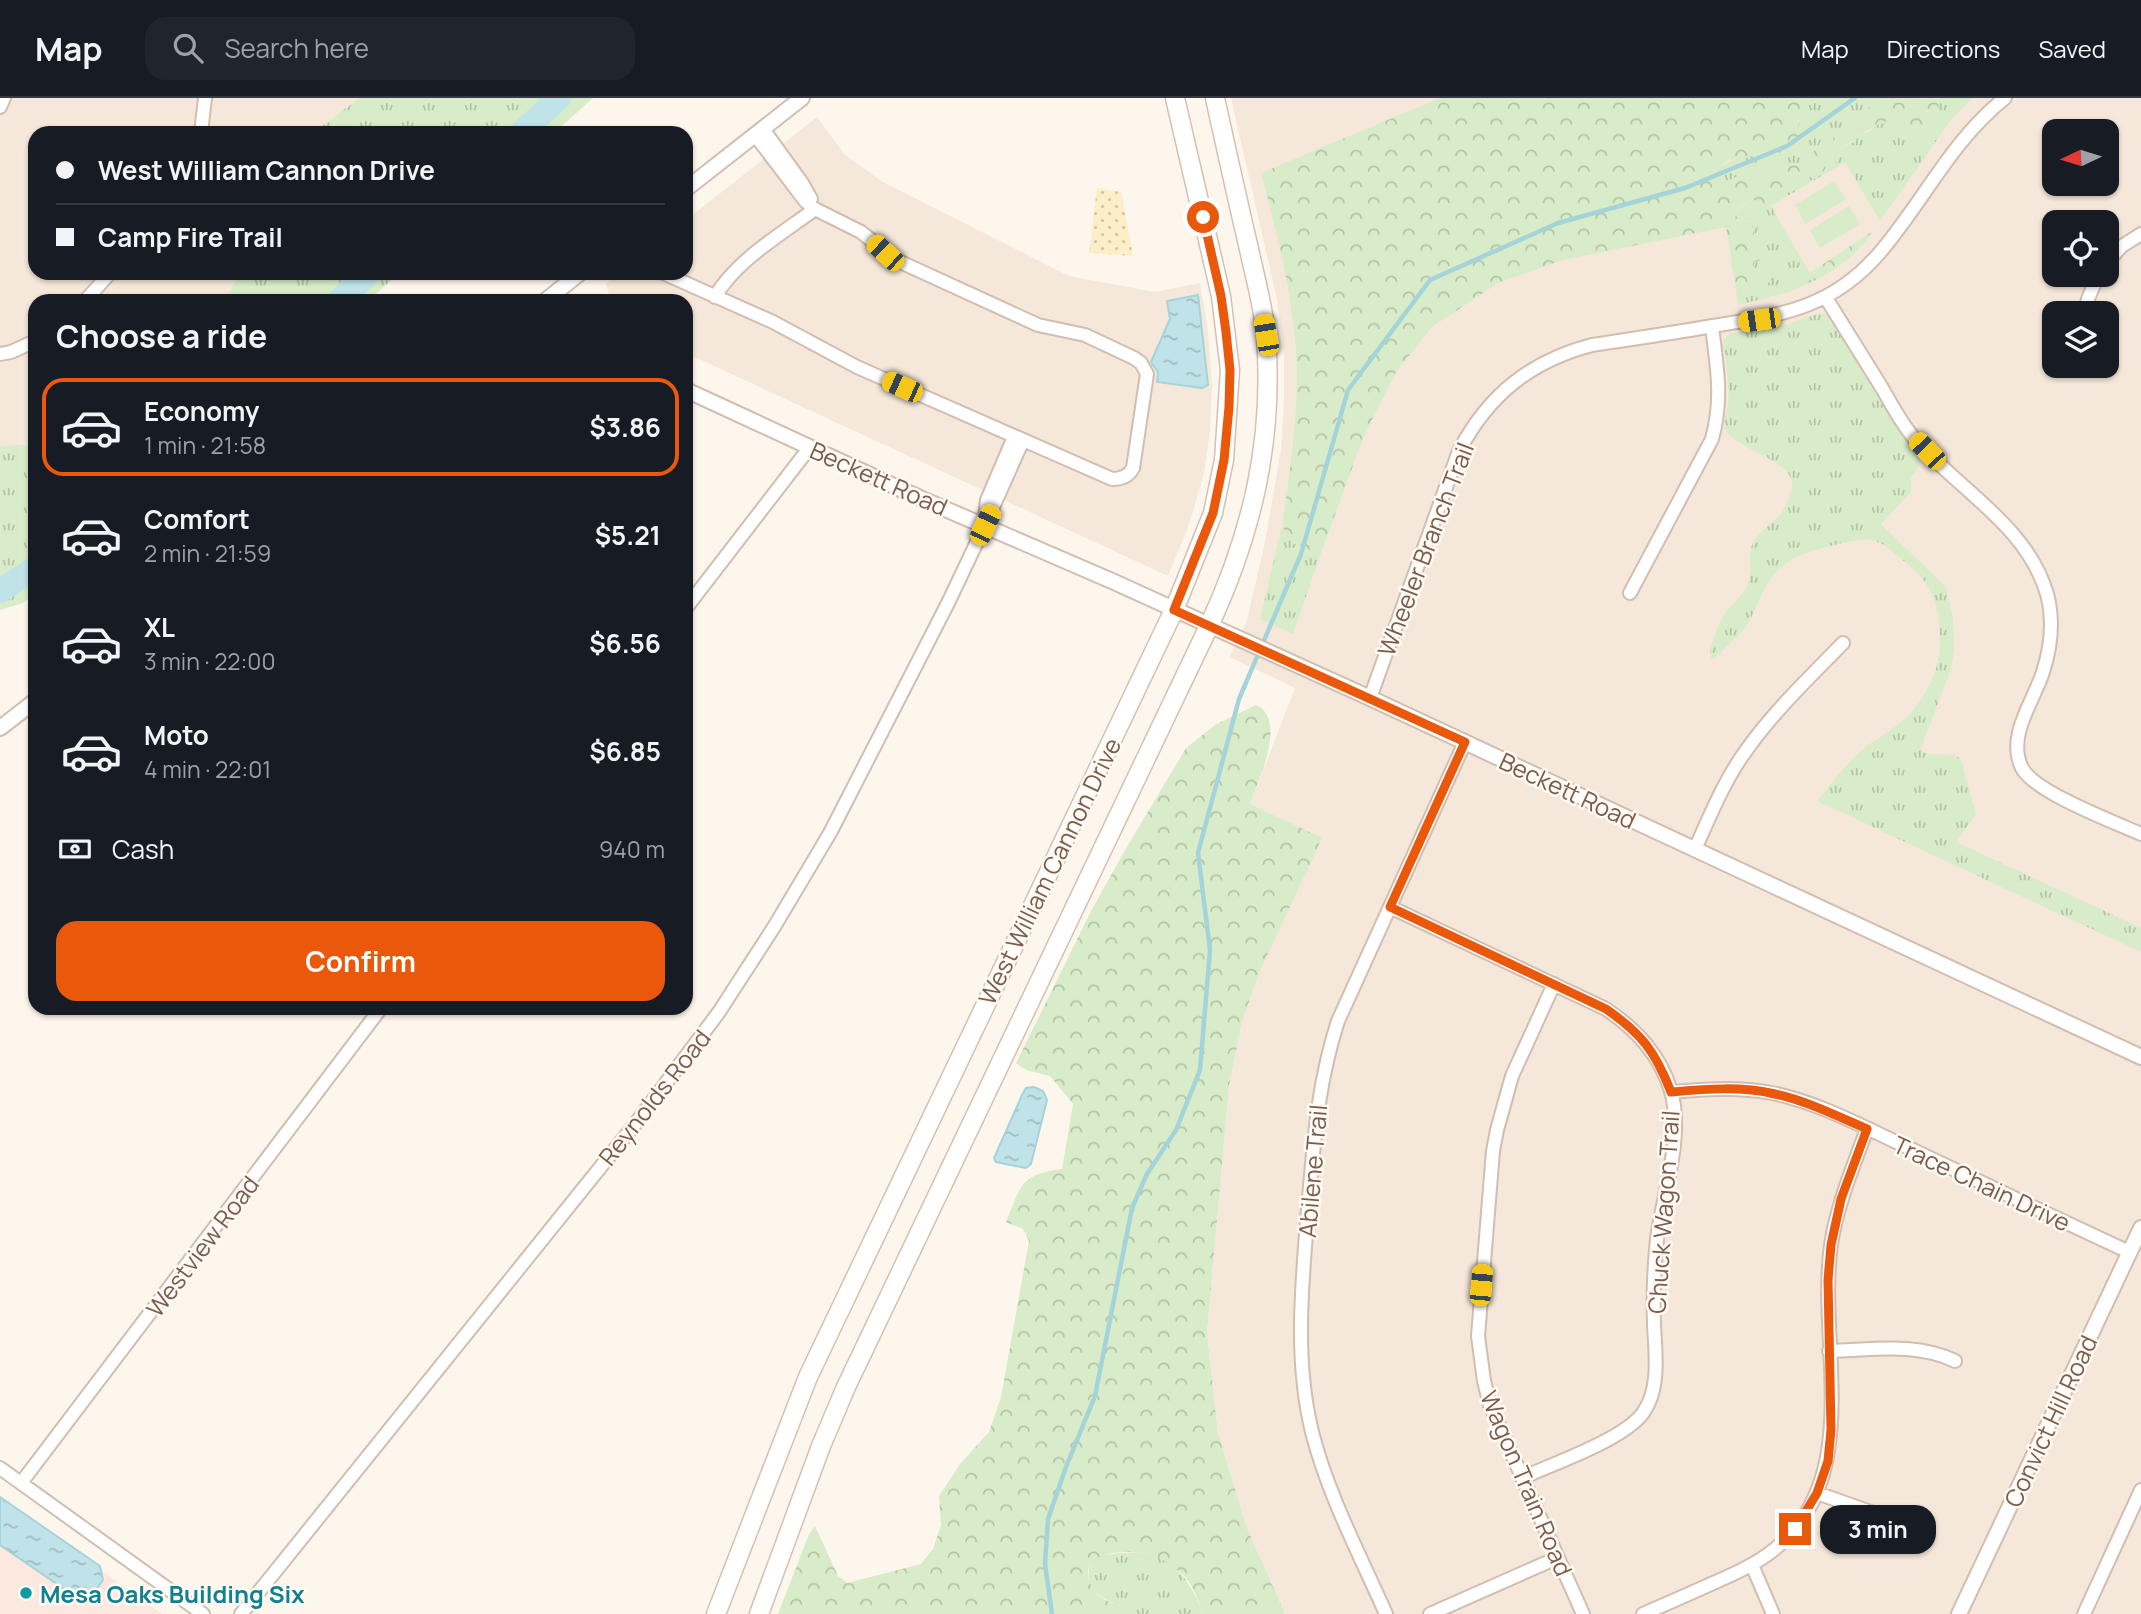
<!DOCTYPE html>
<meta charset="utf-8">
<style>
body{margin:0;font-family:Manrope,sans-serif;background:#20242c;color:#f1f3f6;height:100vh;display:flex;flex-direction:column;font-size:26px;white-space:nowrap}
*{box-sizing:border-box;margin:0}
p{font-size:23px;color:#9ea1a6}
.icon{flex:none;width:38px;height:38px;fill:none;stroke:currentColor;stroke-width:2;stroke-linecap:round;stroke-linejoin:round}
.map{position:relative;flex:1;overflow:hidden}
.details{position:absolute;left:28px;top:196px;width:665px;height:721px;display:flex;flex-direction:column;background:#171b24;border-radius:21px;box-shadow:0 2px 5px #0004}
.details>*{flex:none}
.hud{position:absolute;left:28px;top:28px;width:665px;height:154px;border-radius:21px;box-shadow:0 2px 5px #0004;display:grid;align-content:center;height:154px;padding:0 28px;background:#171b24}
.needle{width:46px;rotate:266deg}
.controls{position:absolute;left:2042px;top:21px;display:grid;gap:14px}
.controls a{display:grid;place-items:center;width:77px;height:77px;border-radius:14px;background:#171b24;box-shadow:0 2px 5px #0004;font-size:35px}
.end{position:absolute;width:32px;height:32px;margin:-16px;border:9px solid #ea580c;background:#fff;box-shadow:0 0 0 4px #fff}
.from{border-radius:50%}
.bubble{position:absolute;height:49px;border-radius:21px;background:#171b24;box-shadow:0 2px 5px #0004;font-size:23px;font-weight:700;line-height:49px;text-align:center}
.car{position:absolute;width:21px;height:42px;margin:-21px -10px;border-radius:9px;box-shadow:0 0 5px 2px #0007;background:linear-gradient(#f5c518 24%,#345 0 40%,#f5c518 0 76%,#345 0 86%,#f5c518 0)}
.hud b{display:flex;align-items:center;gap:24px;height:66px;font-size:26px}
.hud b+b{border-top:2px solid #363941}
.hud i{width:18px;height:18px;background:#f1f3f6}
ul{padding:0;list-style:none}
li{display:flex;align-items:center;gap:21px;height:98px;margin:0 14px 10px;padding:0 14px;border:4px solid transparent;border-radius:21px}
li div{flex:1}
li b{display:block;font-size:26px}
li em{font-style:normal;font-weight:700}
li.current{border-color:#ea580c}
li>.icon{width:63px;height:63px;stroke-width:1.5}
h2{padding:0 28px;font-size:32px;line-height:84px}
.pay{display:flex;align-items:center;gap:18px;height:77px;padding:0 28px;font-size:26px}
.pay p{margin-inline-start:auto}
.action{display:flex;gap:14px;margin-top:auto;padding:14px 28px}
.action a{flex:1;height:80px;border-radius:21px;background:#ea580c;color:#fff;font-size:28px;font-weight:700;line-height:80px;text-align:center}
header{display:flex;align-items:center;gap:42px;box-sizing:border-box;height:98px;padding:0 35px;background:#171b24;border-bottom:2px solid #363941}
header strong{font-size:33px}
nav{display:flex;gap:38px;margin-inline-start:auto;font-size:24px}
.search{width:490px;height:63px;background:#20242c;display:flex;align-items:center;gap:18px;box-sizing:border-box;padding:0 24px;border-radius:21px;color:#9ea1a6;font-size:26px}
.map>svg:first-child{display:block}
</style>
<header>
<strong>Map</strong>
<div class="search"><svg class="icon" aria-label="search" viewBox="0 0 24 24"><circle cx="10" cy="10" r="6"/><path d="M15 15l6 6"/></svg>Search here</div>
<nav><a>Map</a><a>Directions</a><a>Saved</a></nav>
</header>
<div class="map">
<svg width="2141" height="1516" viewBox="0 0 2141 1516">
<defs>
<pattern id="grass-tufts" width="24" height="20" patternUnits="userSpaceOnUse" patternTransform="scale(1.75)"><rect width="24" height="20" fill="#d8ecc9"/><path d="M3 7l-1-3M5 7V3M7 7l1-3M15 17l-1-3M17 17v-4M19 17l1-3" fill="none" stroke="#b4c2a5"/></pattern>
<pattern id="forest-crowns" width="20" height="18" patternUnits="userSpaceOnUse" patternTransform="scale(1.75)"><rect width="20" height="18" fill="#d8ecc9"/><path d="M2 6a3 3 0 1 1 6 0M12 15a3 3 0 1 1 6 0" fill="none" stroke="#b4c2a5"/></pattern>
<pattern id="sand-dots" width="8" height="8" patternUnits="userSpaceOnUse" patternTransform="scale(1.75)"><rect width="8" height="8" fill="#fcefc7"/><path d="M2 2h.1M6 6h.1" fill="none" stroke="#d1c5a4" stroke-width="1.8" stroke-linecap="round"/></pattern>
<pattern id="water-ripples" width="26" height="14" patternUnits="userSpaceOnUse" patternTransform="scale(1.75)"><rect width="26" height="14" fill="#bfe3e8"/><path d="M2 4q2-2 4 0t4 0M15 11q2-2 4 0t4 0" fill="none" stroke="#a0bbbe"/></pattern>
</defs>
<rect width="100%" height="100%" fill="#fdf6ec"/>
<!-- residential -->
<path fill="#f5e8da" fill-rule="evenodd" d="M0,0H359L313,35H35V175H240L224,203H35V346L0,348Z
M1231,0H2141V1516H1285L1247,1430L1218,1335L1207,1235L1229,988L1242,924L1260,873L1250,706L1295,590L1230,559L1247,522L1265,444L1281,352L1284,304V255L1277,202ZM2054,33H2107V86H2054ZM2054,124H2107V177H2054ZM2054,215H2107V268H2054Z
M817,19L845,57L883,84L1069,178L1155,194L1200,185L1208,232L1212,288L1210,333L1203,380L1187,432L1168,478L686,255V203H611L606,186L619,175H686V122Z"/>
<!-- commercial -->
<path fill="#fde8e0" d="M0,1399L162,1516H0Z"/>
<!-- grass -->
<path fill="url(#grass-tufts)" d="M359,0H593L554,35H313Z
M1812,0H1884L1857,18L1855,24L1838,38L1820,45L1808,62L1757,80L1737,79L1724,84L1716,70C1734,60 1759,53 1779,55L1798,28L1805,7Z
M1939,0H1972L1951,22L1880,123L1845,64L1771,108L1809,174L1813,173L1822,179L1790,194L1738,207L1736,193L1741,195L1770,175L1765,171L1758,172L1753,169L1755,164L1749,143L1735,117C1739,109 1745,108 1751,101L1756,103L1761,109L1766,106L1765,101L1770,94L1792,87L1798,75H1823C1830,61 1838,48 1855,44L1857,38L1869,34L1889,17L1897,28L1905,29L1932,11L1938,14Z
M240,175H399L368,203H224Z
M1820,215L1825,216L1833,223L1898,331L1920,361L1919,368L1911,380V394L1881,426L1946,489L1953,520L1954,552L1951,571L1921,650L1923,654C1935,660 1949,652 1961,661L1976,716L1956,744L2141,830V854L1817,703C1831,685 1845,667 1862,652C1877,639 1896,631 1909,617C1919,606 1928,591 1934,577C1944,550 1942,508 1925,484C1918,474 1909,467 1899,459C1890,452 1884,445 1872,442C1859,439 1803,454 1791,462C1760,482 1762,506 1744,531C1735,542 1723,551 1714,561L1711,560C1707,551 1721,520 1728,511C1735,503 1743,497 1748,486C1754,472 1746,459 1753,445C1759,432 1774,426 1782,414C1786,408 1790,397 1792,389C1798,365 1737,351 1726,333C1722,327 1727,314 1728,307C1730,285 1725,264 1723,243L1729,236L1785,227Z
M35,346V496L23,505L0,512V348Z
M1282,428L1293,445L1299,447L1312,458L1321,455L1293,536L1260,521Z
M1119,1455C1127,1455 1135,1454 1142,1455C1175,1458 1193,1488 1203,1516H1131C1117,1501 1083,1502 1089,1472C1091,1456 1106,1457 1119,1455Z"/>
<!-- forest -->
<path fill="url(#forest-crowns)" d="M1440,0H1812L1805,7L1809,10L1810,15L1803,18L1798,28L1799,36L1788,51L1779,55L1763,54L1750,59L1729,62L1716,70L1724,84L1737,79L1757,80L1807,62L1820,45L1838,38L1842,27L1849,29L1855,24L1856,18L1884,0L1939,1L1938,14L1932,11L1926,13L1929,24L1924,35L1916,33L1910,34L1905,29L1897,28L1889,17L1885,25C1874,26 1867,34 1857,38L1856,44L1847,46L1838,52V64L1827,66L1823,75L1815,81L1798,75L1792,87L1770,94L1765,101L1766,106L1761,109L1756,103L1751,101L1738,111L1735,117L1738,120L1744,119C1751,124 1754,128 1754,138L1749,143V147L1760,149L1767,156L1764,161L1755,164L1753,169L1758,172L1765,171L1771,175L1772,181L1761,192L1752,189L1741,195L1736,193L1726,129L1563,162L1498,185L1432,229L1396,274L1363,340L1321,455L1312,458L1300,447L1293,445L1282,428C1290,370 1300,311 1296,253C1292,192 1276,133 1261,75Z
M1874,132C1861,152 1843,167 1822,179L1813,173Z
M1256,607C1259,609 1263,610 1265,614C1281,636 1258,683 1250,706L1322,740L1260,873L1242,924L1229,988L1207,1235L1218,1335L1247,1430L1285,1516H1203C1198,1503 1194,1488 1184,1478C1174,1467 1157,1456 1142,1455C1119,1452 1074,1455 1092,1490C1100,1505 1121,1504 1131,1516H778L809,1436L815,1428L838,1478L847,1485L921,1466L933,1451L941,1427L939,1398L960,1366L989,1334L1001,1299L1029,1143L1023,1131L1006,1124C1021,1088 1020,1076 1062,1071L1073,1006L1050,978L1026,972L1016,965L1091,813L1121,759L1186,650L1215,627Z"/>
<!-- sand -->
<path fill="url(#sand-dots)" d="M1097,90L1121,94L1133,158L1089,155Z"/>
<!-- pitch -->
<path fill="#d8ecc9" d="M1834,83L1846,101L1805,126L1795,107Z
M1849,108L1860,126L1820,150L1810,132Z"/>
<!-- water -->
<path fill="url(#water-ripples)" stroke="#a5d3da" stroke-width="2" d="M1198,197L1208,287L1202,290L1157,284L1158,274L1151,264L1170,221L1167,203Z
M1034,989L1043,993L1047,1002L1031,1066L1026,1070L996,1064L994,1060L1023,995L1026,990Z
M0,1399L100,1468L103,1482L86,1506L0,1447Z"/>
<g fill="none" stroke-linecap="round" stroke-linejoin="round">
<!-- stream -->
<path stroke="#a5d3da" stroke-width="4.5" d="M1052,1516L1045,1466L1048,1421L1066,1369L1095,1298L1132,1110L1147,1076L1176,1032L1200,972L1210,852L1198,755L1239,601L1301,456L1348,292L1430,182L1558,125L1685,90L1787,48L1855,0"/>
<!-- river -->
<path stroke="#bfe3e8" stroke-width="24" d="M521,35L559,0
M338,203L369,175
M0,493L35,470"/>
<defs>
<path id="minor" d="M0,9L4,0
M763,31L802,85L811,101
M201,35L205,0
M2107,164L2122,148L2141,136
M663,175L773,224L857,269L1112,381C1122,381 1129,378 1133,370L1147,276L1141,265L1134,260L1085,237L1038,227L896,162L861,134L815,111L806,104L755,37
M715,199C735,163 783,135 815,111
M1826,200C1845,230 1863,260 1882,290C1892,307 1901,325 1914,340C1957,391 2027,427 2047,496C2054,522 2051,549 2043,574C2034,603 2006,638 2022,670C2034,694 2114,724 2141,736
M85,203L110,175
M2085,215L2088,201L2098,177
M0,256L11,254L35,243
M985,420L987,402L1014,339
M1630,495L1712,341C1723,301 1717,269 1712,229
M686,510L810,349
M1370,600L1459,353C1489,296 1531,263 1592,247C1632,241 1673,235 1713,228C1782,217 1834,210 1882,152C1924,102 1953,41 2005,0
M1695,751C1710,718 1724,683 1745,654C1773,614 1809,580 1843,545
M1390,809L1606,911C1637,932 1660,957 1671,993C1684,1039 1663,1095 1657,1141C1654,1169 1653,1198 1654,1226C1655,1254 1661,1290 1643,1315C1623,1342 1554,1365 1522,1380
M1554,886L1512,978L1497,1032L1493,1053L1478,1238L1484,1283L1490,1307L1583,1516
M1671,994C1705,991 1739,989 1772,995C1821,1005 1867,1031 1911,1051C1984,1086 2056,1120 2129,1154
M1829,1253C1872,1252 1916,1244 1955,1263
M0,1370L203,1516
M21,1385L381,910
M1817,1395L1896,1423
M1752,1467L1773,1516
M241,1516L636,1025L719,914L774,829L830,735L948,505L985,427L1023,342
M1386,1516C1360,1457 1328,1397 1312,1334C1294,1260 1302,1187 1308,1111C1314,1045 1317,988 1338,923L1465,644
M1430,1516L1557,1460
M1643,1516C1666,1506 1689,1496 1711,1486C1734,1476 1757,1466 1776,1450C1865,1376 1817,1246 1831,1147C1837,1107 1853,1069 1867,1031
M2084,1516L2141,1392"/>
<path id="tertiary" d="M686,91L802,0
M545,203L580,175
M686,292L922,401L1112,483L1370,600L2141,959
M0,630L35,603
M1959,1516L2141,1130"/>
<path id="secondary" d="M716,1516L808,1279L1174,512L1213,415L1224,362L1230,272L1221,198L1175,0
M759,1516L821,1348L846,1289L1209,528C1252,435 1274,343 1266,239C1264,210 1255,180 1249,151C1237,100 1226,50 1215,0"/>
</defs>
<!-- minor casing -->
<use href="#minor" stroke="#d1beb0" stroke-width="16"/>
<!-- tertiary casing -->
<use href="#tertiary" stroke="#d1beb0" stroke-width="18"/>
<!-- secondary casing -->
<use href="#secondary" stroke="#d6c0b0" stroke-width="21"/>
<!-- minor -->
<use href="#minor" stroke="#fff" stroke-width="12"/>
<!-- tertiary -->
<use href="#tertiary" stroke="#fff" stroke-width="14"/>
<!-- secondary -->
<use href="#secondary" stroke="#fff" stroke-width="18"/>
</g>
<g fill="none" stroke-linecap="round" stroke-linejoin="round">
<!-- route -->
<path stroke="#ea580c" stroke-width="9" d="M1203,119L1221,198L1226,234L1230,272L1229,309L1224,362L1213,415L1174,512L1465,644L1390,809L1606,911C1642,936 1655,953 1671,994C1706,991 1741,988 1775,996C1807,1003 1837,1018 1867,1031L1841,1101L1831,1147L1828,1182L1831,1332L1828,1363L1817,1395L1795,1431"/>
</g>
<!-- markers -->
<circle fill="#0f9aa8" stroke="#fffaf3" stroke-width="2.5" cx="26" cy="1495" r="7"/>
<g text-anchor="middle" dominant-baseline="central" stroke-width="5" stroke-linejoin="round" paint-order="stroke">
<!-- street labels -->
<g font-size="24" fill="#7a5c4d" stroke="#fffaf3">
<text transform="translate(879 380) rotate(24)">Beckett Road</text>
<text transform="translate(1425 451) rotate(-69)">Wheeler Branch Trail</text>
<text transform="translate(1568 692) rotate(25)">Beckett Road</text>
<text transform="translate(1049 773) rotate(-64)">West William Cannon Drive</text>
<text transform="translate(654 999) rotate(-52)">Reynolds Road</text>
<text transform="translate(1312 1073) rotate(-85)">Abilene Trail</text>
<text transform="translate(1982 1085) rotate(25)">Trace Chain Drive</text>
<text transform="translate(1663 1114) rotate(-86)">Chuck Wagon Trail</text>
<text transform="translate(202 1148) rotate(-53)">Westview Road</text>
<text transform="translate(2050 1323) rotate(-65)">Convict Hill Road</text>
<text transform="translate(1527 1385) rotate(67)">Wagon Train Road</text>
</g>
<!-- culture labels -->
<g font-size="24" font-weight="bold" fill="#0d838f" stroke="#fffaf3" text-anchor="start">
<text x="40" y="1495">Mesa Oaks Building Six</text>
</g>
</g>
</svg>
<div class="controls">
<a><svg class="needle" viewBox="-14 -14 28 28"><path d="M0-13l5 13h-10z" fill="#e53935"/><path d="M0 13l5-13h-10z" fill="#9ea1a6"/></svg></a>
<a><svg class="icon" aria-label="locate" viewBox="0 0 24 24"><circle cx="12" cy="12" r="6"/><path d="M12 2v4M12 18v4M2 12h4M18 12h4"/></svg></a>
<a><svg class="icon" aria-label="layers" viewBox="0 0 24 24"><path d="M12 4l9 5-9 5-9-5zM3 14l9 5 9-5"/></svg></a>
</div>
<i class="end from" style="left:1203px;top:119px"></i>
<i class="end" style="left:1795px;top:1431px"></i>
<div class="bubble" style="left:1820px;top:1407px;width:116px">3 min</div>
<i class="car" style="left:885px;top:155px;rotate:313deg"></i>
<i class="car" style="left:1759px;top:222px;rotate:262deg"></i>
<i class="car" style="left:1266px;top:237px;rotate:350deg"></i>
<i class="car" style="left:902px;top:289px;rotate:294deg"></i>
<i class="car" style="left:1927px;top:353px;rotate:316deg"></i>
<i class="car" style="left:985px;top:427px;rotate:25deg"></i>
<i class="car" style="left:1481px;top:1187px;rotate:5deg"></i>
<div class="hud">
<b><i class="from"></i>West William Cannon Drive</b>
<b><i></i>Camp Fire Trail</b>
</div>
<section class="details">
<h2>Choose a ride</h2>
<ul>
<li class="current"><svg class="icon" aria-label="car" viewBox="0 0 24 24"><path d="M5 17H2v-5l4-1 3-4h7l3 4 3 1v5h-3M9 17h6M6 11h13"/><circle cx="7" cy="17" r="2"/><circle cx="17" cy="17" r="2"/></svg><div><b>Economy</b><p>1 min · 21:58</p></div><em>$3.86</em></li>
<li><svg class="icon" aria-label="car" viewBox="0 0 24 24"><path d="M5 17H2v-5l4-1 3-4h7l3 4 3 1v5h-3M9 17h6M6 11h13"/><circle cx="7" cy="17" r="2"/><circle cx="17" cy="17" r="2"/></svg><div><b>Comfort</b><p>2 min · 21:59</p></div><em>$5.21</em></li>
<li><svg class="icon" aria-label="car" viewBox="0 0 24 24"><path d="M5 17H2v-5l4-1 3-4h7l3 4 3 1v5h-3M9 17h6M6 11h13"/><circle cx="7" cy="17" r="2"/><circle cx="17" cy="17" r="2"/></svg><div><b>XL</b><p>3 min · 22:00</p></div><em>$6.56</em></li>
<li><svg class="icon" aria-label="car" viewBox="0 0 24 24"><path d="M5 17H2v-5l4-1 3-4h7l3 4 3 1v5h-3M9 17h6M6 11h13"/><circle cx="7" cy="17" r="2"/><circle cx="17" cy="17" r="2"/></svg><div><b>Moto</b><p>4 min · 22:01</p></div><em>$6.85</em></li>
</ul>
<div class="pay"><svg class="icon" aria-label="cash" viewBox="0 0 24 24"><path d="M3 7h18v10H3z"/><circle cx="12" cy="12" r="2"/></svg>Cash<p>940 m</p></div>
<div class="action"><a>Confirm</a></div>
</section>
</div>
